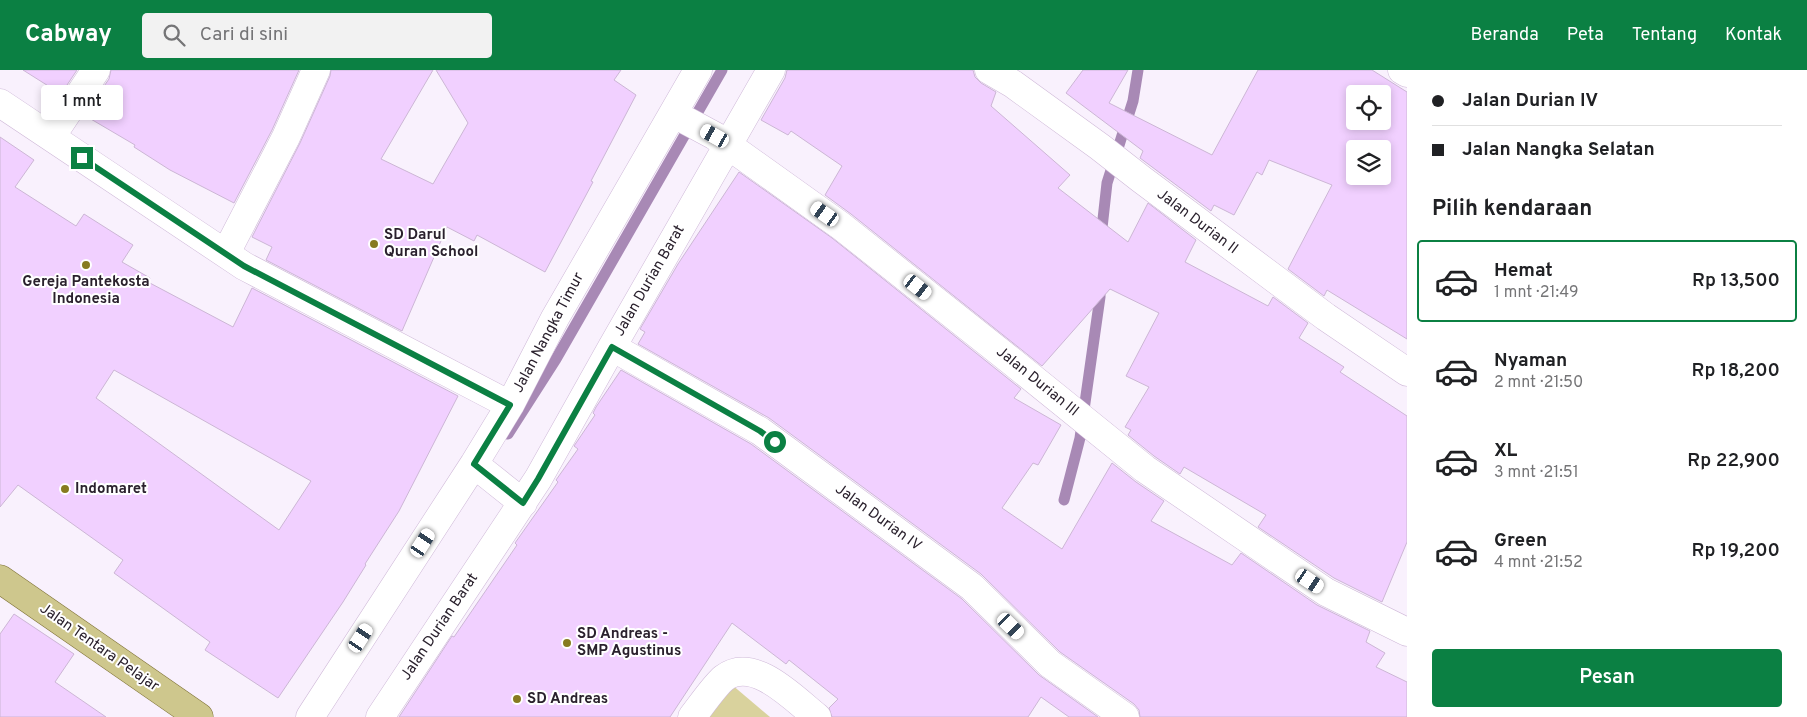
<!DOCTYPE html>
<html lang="id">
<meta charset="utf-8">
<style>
body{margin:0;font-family:Overpass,sans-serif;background:#f2f2f2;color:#202124;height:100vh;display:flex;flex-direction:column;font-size:19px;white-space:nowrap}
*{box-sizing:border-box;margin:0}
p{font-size:16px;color:#757577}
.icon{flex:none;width:28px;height:28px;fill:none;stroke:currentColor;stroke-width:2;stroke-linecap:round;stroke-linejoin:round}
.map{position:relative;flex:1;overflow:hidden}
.panel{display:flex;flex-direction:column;background:#fff;width:400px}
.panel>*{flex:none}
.hud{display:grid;align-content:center;height:110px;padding:0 25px;background:#fff}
.fabs{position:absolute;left:1346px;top:15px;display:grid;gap:10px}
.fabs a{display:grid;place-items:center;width:45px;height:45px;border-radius:5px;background:#fff;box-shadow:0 2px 8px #0003;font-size:25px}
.end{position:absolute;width:22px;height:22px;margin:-11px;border:6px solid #0b8043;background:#fff;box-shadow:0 0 0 2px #fff}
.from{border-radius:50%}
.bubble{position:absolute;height:35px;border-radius:5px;background:#fff;box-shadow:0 2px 8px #0003;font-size:16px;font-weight:600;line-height:35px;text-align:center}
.car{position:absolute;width:15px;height:30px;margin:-15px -8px;border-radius:6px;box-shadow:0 0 4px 1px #0007;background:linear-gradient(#fff 24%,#345 0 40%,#fff 0 76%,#345 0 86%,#fff 0)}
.hud b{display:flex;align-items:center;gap:18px;height:48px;font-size:19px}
.hud b+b{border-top:1px solid #e0e0e0}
.hud i{width:12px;height:12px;background:#202124}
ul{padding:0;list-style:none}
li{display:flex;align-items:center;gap:15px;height:82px;margin:0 10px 8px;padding:0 15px;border:2px solid transparent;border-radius:5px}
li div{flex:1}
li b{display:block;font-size:19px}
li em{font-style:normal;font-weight:600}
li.on{border-color:#0b8043}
li>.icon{width:45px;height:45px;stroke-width:1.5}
h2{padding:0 25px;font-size:22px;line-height:60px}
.action{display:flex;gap:10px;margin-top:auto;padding:10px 25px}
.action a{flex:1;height:58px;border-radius:5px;background:#0b8043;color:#fff;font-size:20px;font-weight:600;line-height:58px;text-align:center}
header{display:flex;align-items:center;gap:30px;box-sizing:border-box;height:70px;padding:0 25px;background:#0b8043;color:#fff}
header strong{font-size:24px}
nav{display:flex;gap:28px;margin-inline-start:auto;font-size:18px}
.search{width:350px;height:45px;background:#f2f2f2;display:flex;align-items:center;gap:12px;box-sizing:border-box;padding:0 18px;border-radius:5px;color:#757577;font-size:19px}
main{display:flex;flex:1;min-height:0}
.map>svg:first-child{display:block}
</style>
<header>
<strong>Cabway</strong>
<div class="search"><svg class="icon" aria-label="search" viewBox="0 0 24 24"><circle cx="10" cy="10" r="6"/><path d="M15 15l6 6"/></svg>Cari di sini</div>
<nav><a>Beranda</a><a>Peta</a><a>Tentang</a><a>Kontak</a></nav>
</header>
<main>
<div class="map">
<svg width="1407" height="647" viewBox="0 0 1407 647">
<rect width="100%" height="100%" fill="#f9f1fd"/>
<!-- green -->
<path fill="#d9d29d" d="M731,614L770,647H704Z"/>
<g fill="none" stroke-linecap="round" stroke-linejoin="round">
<!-- stream -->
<path stroke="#a889b5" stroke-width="11" d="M1101,167L1107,113L1133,31L1138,0
M508,364L556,289L722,0
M1064,430L1080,368L1100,227V216"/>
</g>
<!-- building -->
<path fill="#f1d0ff" stroke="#ccb6d5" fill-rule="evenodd" d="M23,0H77L61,24Z
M111,0H299L272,60L234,133L170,100L134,77L135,75L84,45L109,9Z
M331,0H433L381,89L433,114L468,53L436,0H621L614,10L636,25L591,111L593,112L545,202L477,165L474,171L447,157L402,261L266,190L272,177L252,167L300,73L330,6Z
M787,0H973L975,7L981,13L996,22L991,36L1070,105L1058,118L1128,172L1148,133L1196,170L1185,192L1268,236L1273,227L1308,253L1299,268L1344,297L1340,302L1407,346V472L1382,532L1334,508L1258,457L1266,445L1184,397L1180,404L1154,386L1128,365L1131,360L1125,357L1149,317L1126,306L1159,243L1110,219L1042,296L851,144L825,125L842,96L791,61L788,65L761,50L785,8Z
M1083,0H1128L1109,33L1212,85L1258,0H1372L1407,22V269L1327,220L1324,226L1288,199L1332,115L1269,90L1262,105L1257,102L1234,145L1214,135L1211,141L1140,88L1143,81L1066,23ZM1355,24H1382V51H1355ZM1355,79H1382V106H1355Z
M0,67L34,90L15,117L76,156L84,144L133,175L122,192L150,208L148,212L233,257L252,218L458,326L399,441L365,494L366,495L343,532L278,628L205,580L210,572L114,503L123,490L18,415L0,437ZM114,300L311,411L279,460L96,328Z
M739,102L832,168L1021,319L1014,328L1061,355L1038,395L1033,393L1002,438L1062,479L1112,393L1136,412L1164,431L1151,451L1232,495L1241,483L1317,535L1370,561L1366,572L1385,583L1376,597L1407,612V647H1140L1139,640L1134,634L1060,582L981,504L769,348L638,274L645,262L640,259L678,194Z
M621,300L751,374L962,529L1039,605L1098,647H1069L1041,627L1028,647H832L829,638L838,629L789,590L786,594L732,553L670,647H399L452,566L454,567L517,475L515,473L558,412L556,410L578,379L574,376L595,345L593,343L596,337Z
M14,544L74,584L55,612L106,647H0V564Z"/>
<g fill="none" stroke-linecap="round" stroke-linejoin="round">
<defs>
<path id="minor" d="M989,0L1013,14L1100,77L1141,109L1326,247L1407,302
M1402,0L1407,3
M0,33L244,196L510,335
M674,44L715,66L841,156L1010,290L1145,399L1326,522L1407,562
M51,67L96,0
M226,183L286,67L316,0
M612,277L760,361L972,517L1050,594L1125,647
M474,394L523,433
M310,647L474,394L510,335L555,248L698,0
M380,647L538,409L612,277L771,0
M692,647C700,637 715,615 724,608C754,585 795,630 817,647"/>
<path id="major" d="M0,509L199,647"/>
</defs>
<!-- minor casing -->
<use href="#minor" stroke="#cfb9d8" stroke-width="29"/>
<!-- major casing -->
<use href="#major" stroke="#80743a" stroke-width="29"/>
<!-- minor -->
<use href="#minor" stroke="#fff" stroke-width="28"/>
<!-- major -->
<use href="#major" stroke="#cec78d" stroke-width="28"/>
</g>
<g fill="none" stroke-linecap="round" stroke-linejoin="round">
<!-- route -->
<path stroke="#0b8043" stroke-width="6" d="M82,88L244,196L510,335L474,394L523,433L538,409L612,277L760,361L775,372"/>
</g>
<!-- markers -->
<g fill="#877b20" stroke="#fff" stroke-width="2">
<circle cx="374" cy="174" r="5"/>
<circle cx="86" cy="195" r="5"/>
<circle cx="65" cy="419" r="5"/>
<circle cx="567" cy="573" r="5"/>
<circle cx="517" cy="629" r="5"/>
</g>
<g text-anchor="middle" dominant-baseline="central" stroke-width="4" stroke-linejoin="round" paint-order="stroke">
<!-- street labels -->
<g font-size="15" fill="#2a212d" stroke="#fff">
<text transform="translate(1197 152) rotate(37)">Jalan Durian II</text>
<text transform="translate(650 211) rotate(-60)">Jalan Durian Barat</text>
<text transform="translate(549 263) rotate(-62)">Jalan Nangka Timur</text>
<text transform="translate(1037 312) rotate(39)">Jalan Durian III</text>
<text transform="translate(878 448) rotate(36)">Jalan Durian IV</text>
<text transform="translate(440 557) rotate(-56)">Jalan Durian Barat</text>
<text transform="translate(99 578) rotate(35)">Jalan Tentara Pelajar</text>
</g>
<!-- poi labels -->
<g font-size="15" font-weight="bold" fill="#2a212d" stroke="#fff" text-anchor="start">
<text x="384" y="165">SD Darul<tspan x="384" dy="17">Quran School</tspan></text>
<text x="86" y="212" text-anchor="middle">Gereja Pantekosta<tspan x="86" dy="17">Indonesia</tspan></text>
<text x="75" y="419">Indomaret</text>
<text x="577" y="564">SD Andreas -<tspan x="577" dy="17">SMP Agustinus</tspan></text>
<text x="527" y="629">SD Andreas</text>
</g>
</g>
</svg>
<div class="fabs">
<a><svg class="icon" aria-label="locate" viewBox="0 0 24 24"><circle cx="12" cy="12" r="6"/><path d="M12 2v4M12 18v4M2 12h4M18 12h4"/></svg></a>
<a><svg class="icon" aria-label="layers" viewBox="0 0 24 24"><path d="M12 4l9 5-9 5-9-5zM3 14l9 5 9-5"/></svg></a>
</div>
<i class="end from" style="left:775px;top:372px"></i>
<i class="end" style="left:82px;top:88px"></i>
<div class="bubble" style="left:41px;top:15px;width:82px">1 mnt</div>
<i class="car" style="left:715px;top:66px;rotate:299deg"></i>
<i class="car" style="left:825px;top:144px;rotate:305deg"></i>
<i class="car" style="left:918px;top:217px;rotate:128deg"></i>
<i class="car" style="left:423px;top:473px;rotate:33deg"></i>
<i class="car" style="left:1310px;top:511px;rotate:124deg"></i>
<i class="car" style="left:1011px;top:556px;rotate:134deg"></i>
<i class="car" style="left:361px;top:568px;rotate:33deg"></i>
</div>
<section class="panel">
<div class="hud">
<b><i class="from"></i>Jalan Durian IV</b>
<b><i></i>Jalan Nangka Selatan</b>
</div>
<h2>Pilih kendaraan</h2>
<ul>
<li class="on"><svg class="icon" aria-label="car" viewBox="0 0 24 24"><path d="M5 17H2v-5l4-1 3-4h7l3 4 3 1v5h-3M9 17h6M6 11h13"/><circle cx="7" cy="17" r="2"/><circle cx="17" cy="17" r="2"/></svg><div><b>Hemat</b><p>1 mnt · 21:49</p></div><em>Rp 13,500</em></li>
<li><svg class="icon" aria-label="car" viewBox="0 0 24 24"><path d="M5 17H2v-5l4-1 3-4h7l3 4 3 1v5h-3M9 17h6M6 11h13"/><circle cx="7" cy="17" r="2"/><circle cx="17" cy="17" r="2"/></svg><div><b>Nyaman</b><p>2 mnt · 21:50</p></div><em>Rp 18,200</em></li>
<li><svg class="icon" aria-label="car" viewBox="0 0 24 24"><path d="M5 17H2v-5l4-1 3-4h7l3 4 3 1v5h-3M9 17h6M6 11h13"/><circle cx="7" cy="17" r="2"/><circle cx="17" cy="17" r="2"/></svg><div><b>XL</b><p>3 mnt · 21:51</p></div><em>Rp 22,900</em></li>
<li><svg class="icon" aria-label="car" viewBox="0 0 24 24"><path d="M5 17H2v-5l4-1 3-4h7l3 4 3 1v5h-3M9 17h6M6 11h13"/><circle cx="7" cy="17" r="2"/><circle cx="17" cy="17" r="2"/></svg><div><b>Green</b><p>4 mnt · 21:52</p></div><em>Rp 19,200</em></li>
</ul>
<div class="action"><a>Pesan</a></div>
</section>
</main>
